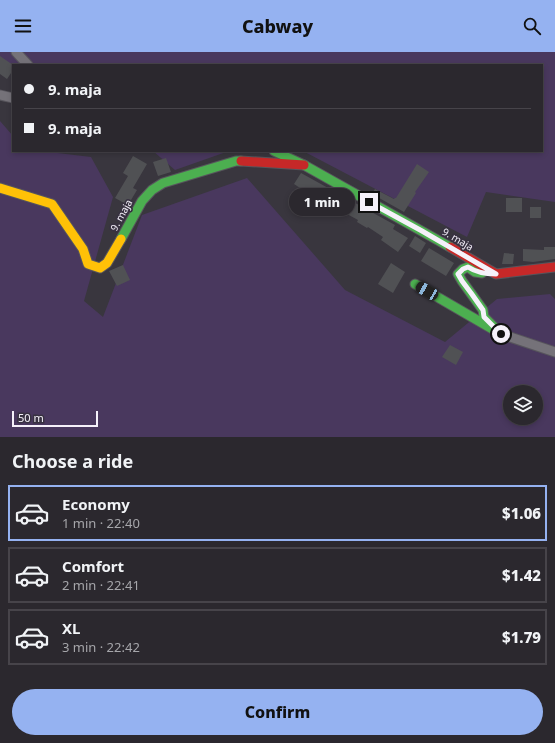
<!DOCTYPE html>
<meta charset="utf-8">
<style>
body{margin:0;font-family:"Noto Sans",sans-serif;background:#333036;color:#f1f3f6;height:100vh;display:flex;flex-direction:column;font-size:15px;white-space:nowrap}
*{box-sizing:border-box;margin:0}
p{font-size:13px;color:#a6a6aa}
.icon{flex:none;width:22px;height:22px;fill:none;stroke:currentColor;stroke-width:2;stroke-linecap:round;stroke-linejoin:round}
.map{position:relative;height:385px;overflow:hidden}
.drawer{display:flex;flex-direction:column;background:#2b282e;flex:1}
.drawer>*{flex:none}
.guide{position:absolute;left:12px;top:12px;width:531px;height:88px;border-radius:0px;box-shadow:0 2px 6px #0003,0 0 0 1px #47444a;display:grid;align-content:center;height:88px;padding:0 12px;background:#2b282e}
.tools{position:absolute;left:503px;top:333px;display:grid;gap:8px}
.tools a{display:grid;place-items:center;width:40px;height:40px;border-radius:50%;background:#2b282e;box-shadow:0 2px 6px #0003,0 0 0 1px #47444a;font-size:20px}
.scale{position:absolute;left:12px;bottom:10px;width:86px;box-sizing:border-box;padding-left:4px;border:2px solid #f5f1fa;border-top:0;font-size:11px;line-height:14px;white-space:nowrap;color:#f5f1fa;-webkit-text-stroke:3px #383241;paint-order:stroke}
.end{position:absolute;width:18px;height:18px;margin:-9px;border:5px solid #f5f1fa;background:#111;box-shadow:0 0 0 2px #111}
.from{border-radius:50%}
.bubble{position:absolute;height:28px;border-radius:14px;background:#2b282e;box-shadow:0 2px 6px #0003,0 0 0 1px #47444a;font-size:13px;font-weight:800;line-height:28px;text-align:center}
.car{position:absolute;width:12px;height:24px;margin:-12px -6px;border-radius:5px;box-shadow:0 0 3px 1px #0007;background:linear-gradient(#222 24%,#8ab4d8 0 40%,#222 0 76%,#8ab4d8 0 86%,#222 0)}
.guide b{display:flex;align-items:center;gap:14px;height:38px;font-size:15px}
.guide b+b{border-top:1px solid #47444a}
.guide i{width:10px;height:10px;background:#f1f3f6}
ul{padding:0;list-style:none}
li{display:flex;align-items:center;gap:12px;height:56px;margin:0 8px 6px;padding:0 4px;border:2px solid #47444a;border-radius:0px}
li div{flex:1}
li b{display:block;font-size:15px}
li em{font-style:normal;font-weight:800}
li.selected{border-color:#95b2f1}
li>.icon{width:36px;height:36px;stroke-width:1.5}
h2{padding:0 12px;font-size:18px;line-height:48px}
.button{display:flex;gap:8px;margin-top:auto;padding:8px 12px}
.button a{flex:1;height:46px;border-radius:24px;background:#95b2f1;color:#111;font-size:16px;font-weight:800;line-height:46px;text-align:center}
header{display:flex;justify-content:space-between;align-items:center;height:52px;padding:0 12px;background:#95b2f1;color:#111;font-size:18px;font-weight:800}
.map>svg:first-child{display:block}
</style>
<header><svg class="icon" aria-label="menu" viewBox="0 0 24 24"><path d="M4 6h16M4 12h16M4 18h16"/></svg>Cabway<svg class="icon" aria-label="search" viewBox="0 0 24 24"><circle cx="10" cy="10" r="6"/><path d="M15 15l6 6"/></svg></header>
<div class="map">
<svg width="555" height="385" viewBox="0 0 555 385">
<rect width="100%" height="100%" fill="#39363e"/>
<!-- green -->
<path fill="#49385e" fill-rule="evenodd" d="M0,0H555V150L486,140L467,185L303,99H542V13H13L0,14Z
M0,69L13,84V99H41L91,105L113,145L84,249L103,265L142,163L247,126L345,238L445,290L497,247L550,242L555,247V385H0ZM510,340H536V366H510Z
M153,99H229L175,118Z"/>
<!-- building -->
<path fill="#505154" d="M0,4L13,13V18L7,27L0,22Z
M133,104L147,112L133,136L137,138L128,153L115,146L128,124L123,121Z
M166,106L171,120L158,124L153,110Z
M417,112L429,120L415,140L416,141L404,160L372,142L375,137L394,147L395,146H396Z
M301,121L395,173L393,177L408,186L398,200L381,188L383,185L368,175L367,176L357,170L358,168L347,162L350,157L310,135L306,140L294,132Z
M506,146H522V160H506Z
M530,155H541V166H530Z
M415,184L426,191L420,201L409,194Z
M544,195H555V207L533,210L523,209V197L544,198Z
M429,196L454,211L446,224L421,209Z
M504,201L514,202L513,212H502Z
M391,211L405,220L393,241L378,232Z
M123,213L130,228L117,234L109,219Z
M450,293L463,300L456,313L442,305Z"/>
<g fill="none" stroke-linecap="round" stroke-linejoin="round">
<defs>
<path id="street" d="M16,0L28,13
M0,43L13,46
M501,282L555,300"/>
<path id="fast" d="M274,99L304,113L450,195
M121,187L142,149L152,138L163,131L236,109H241
M415,232L501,282L484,265L483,258L462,229L458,222L463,217L468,215L475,220L482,221"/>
<path id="slow" d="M0,136L52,152L83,197L88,212L100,216L107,211L121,187"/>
<path id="jam" d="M241,109L304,113
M450,195L496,222L555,215"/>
</defs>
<!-- street casing -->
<use href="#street" stroke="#57555c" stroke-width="11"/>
<!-- fast casing -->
<use href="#fast" stroke="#57555c" stroke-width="11"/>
<!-- slow casing -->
<use href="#slow" stroke="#57555c" stroke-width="11"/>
<!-- jam casing -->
<use href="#jam" stroke="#57555c" stroke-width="11"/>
<!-- street -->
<use href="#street" stroke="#757279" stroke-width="9"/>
<!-- fast -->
<use href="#fast" stroke="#4caf50" stroke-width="9"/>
<!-- slow -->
<use href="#slow" stroke="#ffc107" stroke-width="9"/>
<!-- jam -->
<use href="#jam" stroke="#c62828" stroke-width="9"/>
</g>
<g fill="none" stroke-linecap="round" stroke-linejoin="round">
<!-- route -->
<path stroke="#f5f1fa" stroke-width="5" d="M369,150L422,179L496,222C486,222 477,221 468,215L463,217L458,222L462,229L471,241L483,258L484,265L501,282"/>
</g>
<g text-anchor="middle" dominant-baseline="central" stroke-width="3.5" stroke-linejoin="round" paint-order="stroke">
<!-- street labels -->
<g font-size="10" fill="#f5f1fa" stroke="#383241">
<text transform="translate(121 163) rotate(-61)">9. maja</text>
<text transform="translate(458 187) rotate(31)">9. maja</text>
</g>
</g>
</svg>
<div class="tools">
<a><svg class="icon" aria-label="layers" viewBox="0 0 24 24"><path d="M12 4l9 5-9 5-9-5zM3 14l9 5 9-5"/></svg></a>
</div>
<div class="scale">50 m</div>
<i class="end from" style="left:501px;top:282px"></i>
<i class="end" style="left:369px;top:150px"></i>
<div class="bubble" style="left:289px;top:136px;width:66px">1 min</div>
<i class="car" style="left:427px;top:239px;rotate:300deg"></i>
<div class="guide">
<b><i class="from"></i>9. maja</b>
<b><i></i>9. maja</b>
</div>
</div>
<section class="drawer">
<h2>Choose a ride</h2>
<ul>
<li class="selected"><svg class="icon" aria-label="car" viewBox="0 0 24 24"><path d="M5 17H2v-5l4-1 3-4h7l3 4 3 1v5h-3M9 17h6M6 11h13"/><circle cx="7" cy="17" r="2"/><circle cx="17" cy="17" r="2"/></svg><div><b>Economy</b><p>1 min · 22:40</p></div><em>$1.06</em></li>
<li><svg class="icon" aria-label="car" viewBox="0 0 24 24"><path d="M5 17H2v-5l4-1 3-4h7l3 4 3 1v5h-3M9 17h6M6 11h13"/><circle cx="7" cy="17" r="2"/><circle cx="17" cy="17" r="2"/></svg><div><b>Comfort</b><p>2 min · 22:41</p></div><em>$1.42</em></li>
<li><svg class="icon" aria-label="car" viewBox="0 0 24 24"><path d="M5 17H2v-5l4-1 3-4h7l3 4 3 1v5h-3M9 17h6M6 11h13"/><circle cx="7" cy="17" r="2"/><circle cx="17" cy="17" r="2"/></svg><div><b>XL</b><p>3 min · 22:42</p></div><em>$1.79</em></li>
</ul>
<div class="button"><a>Confirm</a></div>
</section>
